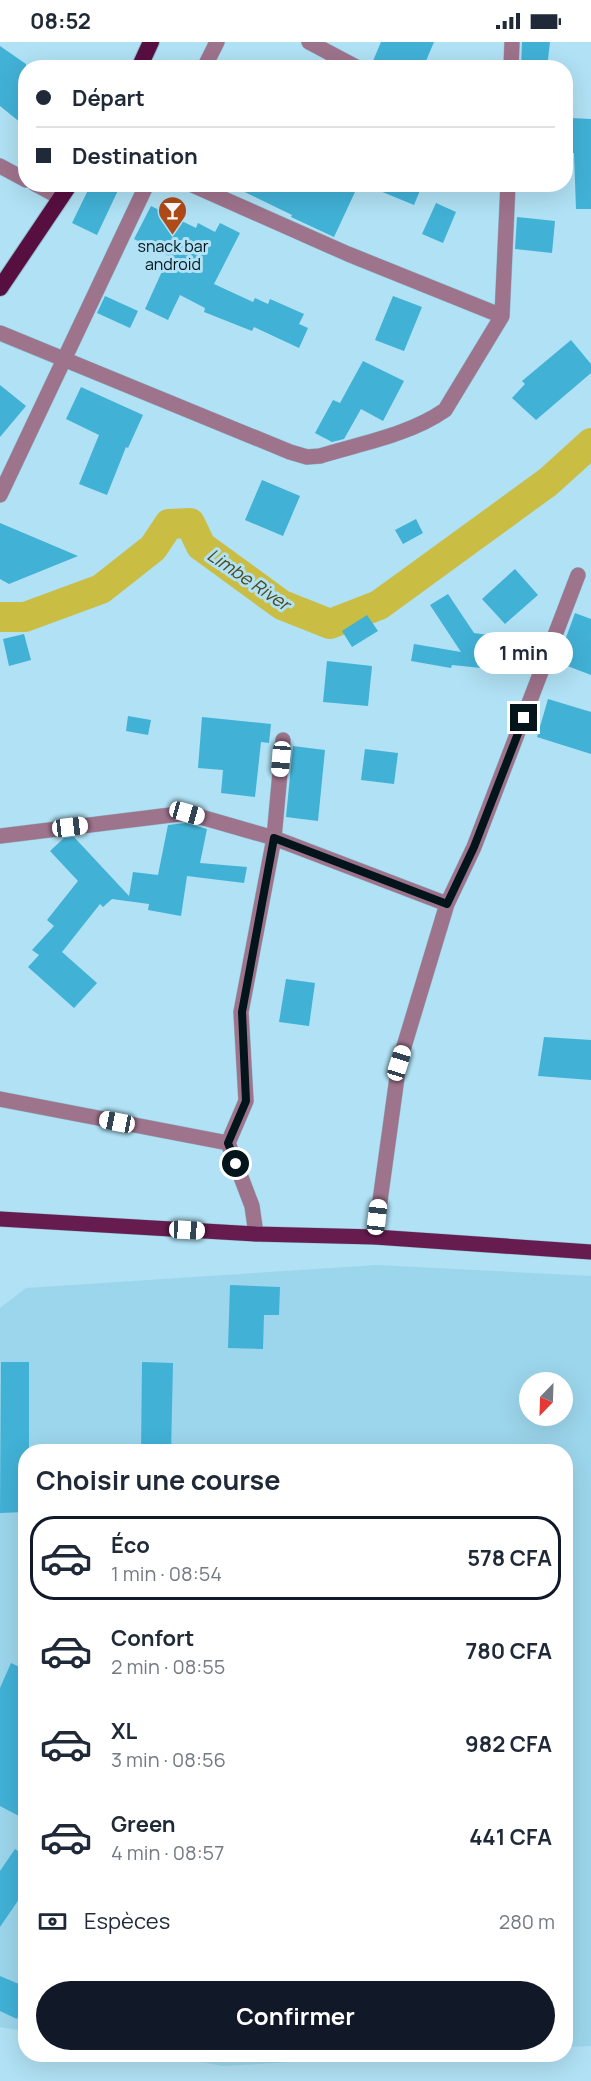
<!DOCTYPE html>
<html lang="fr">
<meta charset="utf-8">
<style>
body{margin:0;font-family:Manrope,sans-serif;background:#f2f2f3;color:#1f2937;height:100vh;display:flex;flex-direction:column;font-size:22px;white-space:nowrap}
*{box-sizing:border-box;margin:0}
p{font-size:20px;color:#747a83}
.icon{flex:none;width:33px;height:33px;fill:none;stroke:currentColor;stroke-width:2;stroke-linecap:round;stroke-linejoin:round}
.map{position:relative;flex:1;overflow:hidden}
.drawer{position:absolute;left:18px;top:1402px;width:555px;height:618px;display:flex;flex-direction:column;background:#fff;border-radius:24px;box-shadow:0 6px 24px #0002}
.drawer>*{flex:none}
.guide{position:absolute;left:18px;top:18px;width:555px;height:132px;border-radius:24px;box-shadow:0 6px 24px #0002;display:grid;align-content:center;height:132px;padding:0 18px;background:#fff}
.needle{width:39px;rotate:203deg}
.fabs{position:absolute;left:519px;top:1330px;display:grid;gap:12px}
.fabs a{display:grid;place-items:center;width:54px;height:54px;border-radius:50%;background:#fff;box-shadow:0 6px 24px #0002;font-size:30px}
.end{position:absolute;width:27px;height:27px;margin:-14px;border:8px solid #03141b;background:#fff;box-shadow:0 0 0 3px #fff}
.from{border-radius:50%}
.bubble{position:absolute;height:42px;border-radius:21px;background:#fff;box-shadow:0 6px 24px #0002;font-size:20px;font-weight:700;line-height:42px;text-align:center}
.car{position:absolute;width:18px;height:36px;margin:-18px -9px;border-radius:8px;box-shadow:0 0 4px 2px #0007;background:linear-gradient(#fff 24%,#345 0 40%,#fff 0 76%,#345 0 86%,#fff 0)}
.guide b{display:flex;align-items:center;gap:21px;height:57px;font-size:22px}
.guide b+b{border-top:2px solid #e0e1e3}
.guide i{width:15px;height:15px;background:#1f2937}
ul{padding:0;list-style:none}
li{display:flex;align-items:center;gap:18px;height:84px;margin:0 12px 9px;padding:0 6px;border:3px solid transparent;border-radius:24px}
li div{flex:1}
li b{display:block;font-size:22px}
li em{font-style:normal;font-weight:700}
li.current{border-color:#111827}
li>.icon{width:54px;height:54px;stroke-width:1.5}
h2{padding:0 18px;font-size:27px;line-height:72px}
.pay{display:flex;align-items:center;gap:15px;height:66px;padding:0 18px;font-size:22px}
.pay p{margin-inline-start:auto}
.action{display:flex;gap:12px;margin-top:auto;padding:12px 18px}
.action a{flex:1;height:69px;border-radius:36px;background:#111827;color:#fff;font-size:24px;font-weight:700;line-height:69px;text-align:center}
.status{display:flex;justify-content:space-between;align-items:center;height:42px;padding:0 30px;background:#fff;direction:ltr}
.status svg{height:16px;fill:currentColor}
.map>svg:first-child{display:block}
</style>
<div class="status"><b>08:52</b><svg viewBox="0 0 49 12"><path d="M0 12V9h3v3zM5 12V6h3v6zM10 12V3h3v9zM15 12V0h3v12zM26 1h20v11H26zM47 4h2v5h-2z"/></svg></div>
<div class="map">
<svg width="591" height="2039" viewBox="0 0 591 2039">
<rect width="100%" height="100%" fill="#b0e1f4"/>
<!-- built -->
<path fill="#9cd6ec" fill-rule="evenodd" d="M377,1223L591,1234V2004L566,2005V1410H26L25,1989L0,1985V1266L26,1246ZM530,1341H562V1374H530Z
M161,2013H422L223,2024Z"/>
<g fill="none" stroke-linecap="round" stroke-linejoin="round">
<!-- river -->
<path stroke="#cabd43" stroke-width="30" d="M0,575H25L101,547L153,506L169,482L190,481L201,504L282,563L330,582L379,563L548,440L591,401"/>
</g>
<!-- building -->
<path fill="#41b1d6" d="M381,0H434L423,26H370Z
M522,0H550L547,26H521Z
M0,4L26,22V85L0,64Z
M571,76L591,77V167H576L574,111H569Z
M91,142H121L97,193L72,181Z
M228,142H339L355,150L334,195L291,175L292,173Z
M363,142H412L421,146L414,163Z
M436,161L456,170L443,201L422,192Z
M151,164L196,186L198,181L215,190L220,181L240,191L214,242L253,260L255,256L268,262L270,257L304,272L299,282L308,286L299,306L254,285L252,289L204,270L205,266L180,253L168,278L145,267L169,214L134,197Z
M517,175L555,179L552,211L515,207Z
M105,254L138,269L130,286L97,271Z
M393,254L422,265L404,309L375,298Z
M571,298L591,322V331L536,378L512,356L525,342L522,339Z
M363,319L404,339L383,379L361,367L344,397L332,400L315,391L333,358L340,361Z
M0,343L26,364L0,395Z
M81,345L143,373L128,406L126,405L107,453L79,442L99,393L66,377Z
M262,438L300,454L283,494L245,478Z
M416,477L423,491L403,502L395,488Z
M0,481L78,514L9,542L0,537Z
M515,527L538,553L505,582L482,557Z
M448,552L474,591L496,594L494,616L503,617L501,628L452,623L451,626L411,619L414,602L461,610L430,563Z
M575,571L591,577V633L557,620Z
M367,573L378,589L352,605L342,589Z
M24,592L31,618L9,624L3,597Z
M327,619L372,624L368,664L323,660Z
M548,657L591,670V712L537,695Z
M128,674L151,678L148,693L126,689Z
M202,675L271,682L269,701L261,700L255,755L221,751L223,728L198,726Z
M293,704L325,708L318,779L286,775Z
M365,707L398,711L394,742L361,738Z
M186,781L207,787L200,821L247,825L244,841L187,834L181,874L148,868L149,862L112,857L103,865L100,862L62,910L97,941L74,966L28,925L39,913L32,908L54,884L47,878L78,839L50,809L64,796L74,795L129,854L133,830L158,833L168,783Z
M286,937L315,941L309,984L279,980Z
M544,995L591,998V1038L538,1034Z
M230,1243L280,1245L279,1273H264L263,1307L228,1306Z
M1,1320H29V1410H26V1470L0,1471Z
M142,1320L173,1321L171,1410H141Z
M11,1621L26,1628V1760L19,1774L0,1764V1646Z
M15,1807L26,1814V1847L0,1885V1829Z
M0,1934L26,1945V1958L17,1977L0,1969Z"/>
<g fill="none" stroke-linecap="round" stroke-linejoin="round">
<defs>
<path id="minor" d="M309,0L358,26
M204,26L217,0
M511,26L512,0
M0,124L26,138
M35,142L61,156
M190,142L348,212L502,274L508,142
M0,291L290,410L307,415L320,414C362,401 409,393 445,368L502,274
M0,453L147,142
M283,698L274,796L447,862
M0,794L187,771L274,796L241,970L246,1059L228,1101
M0,1057L228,1101L252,1164L256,1192
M375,1195L399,1021L447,862L474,805L578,533"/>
<path id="primary" d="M0,1177L256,1192L375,1195L591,1210"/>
<path id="trunk" d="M139,26L151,0
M0,246L70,142"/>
</defs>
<!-- minor casing -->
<use href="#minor" stroke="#91bccd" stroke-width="16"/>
<!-- primary casing -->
<use href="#primary" stroke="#91bccd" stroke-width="16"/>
<!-- trunk casing -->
<use href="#trunk" stroke="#91bccd" stroke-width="18"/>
<!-- minor -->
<use href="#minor" stroke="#9e738c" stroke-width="15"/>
<!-- primary -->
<use href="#primary" stroke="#661c4e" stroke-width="15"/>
<!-- trunk -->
<use href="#trunk" stroke="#570f41" stroke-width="16"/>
</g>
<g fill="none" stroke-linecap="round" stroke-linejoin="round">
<!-- route -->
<path stroke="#03141b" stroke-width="8" d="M236,1122L228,1101L246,1059L242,970L274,796L447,862L474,805L524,676"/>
</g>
<!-- icons -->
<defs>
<symbol id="bar-pin" viewBox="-11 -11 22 30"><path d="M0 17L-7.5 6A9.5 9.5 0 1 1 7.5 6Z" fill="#af4b18" stroke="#b0e1f4"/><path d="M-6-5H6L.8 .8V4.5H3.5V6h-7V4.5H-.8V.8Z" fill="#fff"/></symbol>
</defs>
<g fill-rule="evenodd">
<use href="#bar-pin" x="156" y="152" width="33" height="45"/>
</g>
<g text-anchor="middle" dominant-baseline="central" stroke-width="6" stroke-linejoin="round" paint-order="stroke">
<!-- poi labels -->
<g font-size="16" fill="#03141b" stroke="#b0e1f4">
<text x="173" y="204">snack bar<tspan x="173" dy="18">android</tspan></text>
</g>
<!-- water labels -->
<g font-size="18" font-style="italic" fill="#4e4918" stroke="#b0e1f4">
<text transform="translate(249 537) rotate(34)">Limbe River</text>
</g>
</g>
</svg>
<div class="fabs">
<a><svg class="needle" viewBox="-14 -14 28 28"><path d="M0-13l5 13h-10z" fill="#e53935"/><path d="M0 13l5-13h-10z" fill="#747a83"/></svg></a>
</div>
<i class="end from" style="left:236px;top:1122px"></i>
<i class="end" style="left:524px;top:676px"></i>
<div class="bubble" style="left:474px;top:590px;width:99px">1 min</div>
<i class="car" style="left:281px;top:717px;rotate:185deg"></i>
<i class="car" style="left:187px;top:771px;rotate:106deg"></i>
<i class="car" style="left:70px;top:785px;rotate:83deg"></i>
<i class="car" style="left:399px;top:1021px;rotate:17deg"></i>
<i class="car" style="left:117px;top:1080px;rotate:281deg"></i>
<i class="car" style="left:377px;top:1175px;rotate:7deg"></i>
<i class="car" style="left:187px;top:1188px;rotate:93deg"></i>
<div class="guide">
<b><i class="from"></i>Départ</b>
<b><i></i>Destination</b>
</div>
<section class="drawer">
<h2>Choisir une course</h2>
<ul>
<li class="current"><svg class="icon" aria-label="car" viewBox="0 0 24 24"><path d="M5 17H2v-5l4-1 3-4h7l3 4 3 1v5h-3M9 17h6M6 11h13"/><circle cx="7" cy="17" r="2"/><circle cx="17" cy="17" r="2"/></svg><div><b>Éco</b><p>1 min · 08:54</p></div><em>578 CFA</em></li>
<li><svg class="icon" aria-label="car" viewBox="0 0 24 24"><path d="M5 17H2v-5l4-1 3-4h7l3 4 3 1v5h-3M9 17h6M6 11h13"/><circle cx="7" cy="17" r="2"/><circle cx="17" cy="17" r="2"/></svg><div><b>Confort</b><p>2 min · 08:55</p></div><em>780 CFA</em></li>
<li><svg class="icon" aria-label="car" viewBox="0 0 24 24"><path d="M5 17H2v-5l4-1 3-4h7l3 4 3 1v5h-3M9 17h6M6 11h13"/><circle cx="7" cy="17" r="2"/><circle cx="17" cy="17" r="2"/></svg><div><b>XL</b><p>3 min · 08:56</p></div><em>982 CFA</em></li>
<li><svg class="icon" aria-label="car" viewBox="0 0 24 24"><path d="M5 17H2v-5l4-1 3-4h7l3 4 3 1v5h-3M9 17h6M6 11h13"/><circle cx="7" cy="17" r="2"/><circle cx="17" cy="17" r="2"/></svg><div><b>Green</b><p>4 min · 08:57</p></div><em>441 CFA</em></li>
</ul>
<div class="pay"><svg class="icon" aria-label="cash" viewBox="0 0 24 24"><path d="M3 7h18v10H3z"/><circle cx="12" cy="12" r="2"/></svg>Espèces<p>280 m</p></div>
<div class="action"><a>Confirmer</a></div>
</section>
</div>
